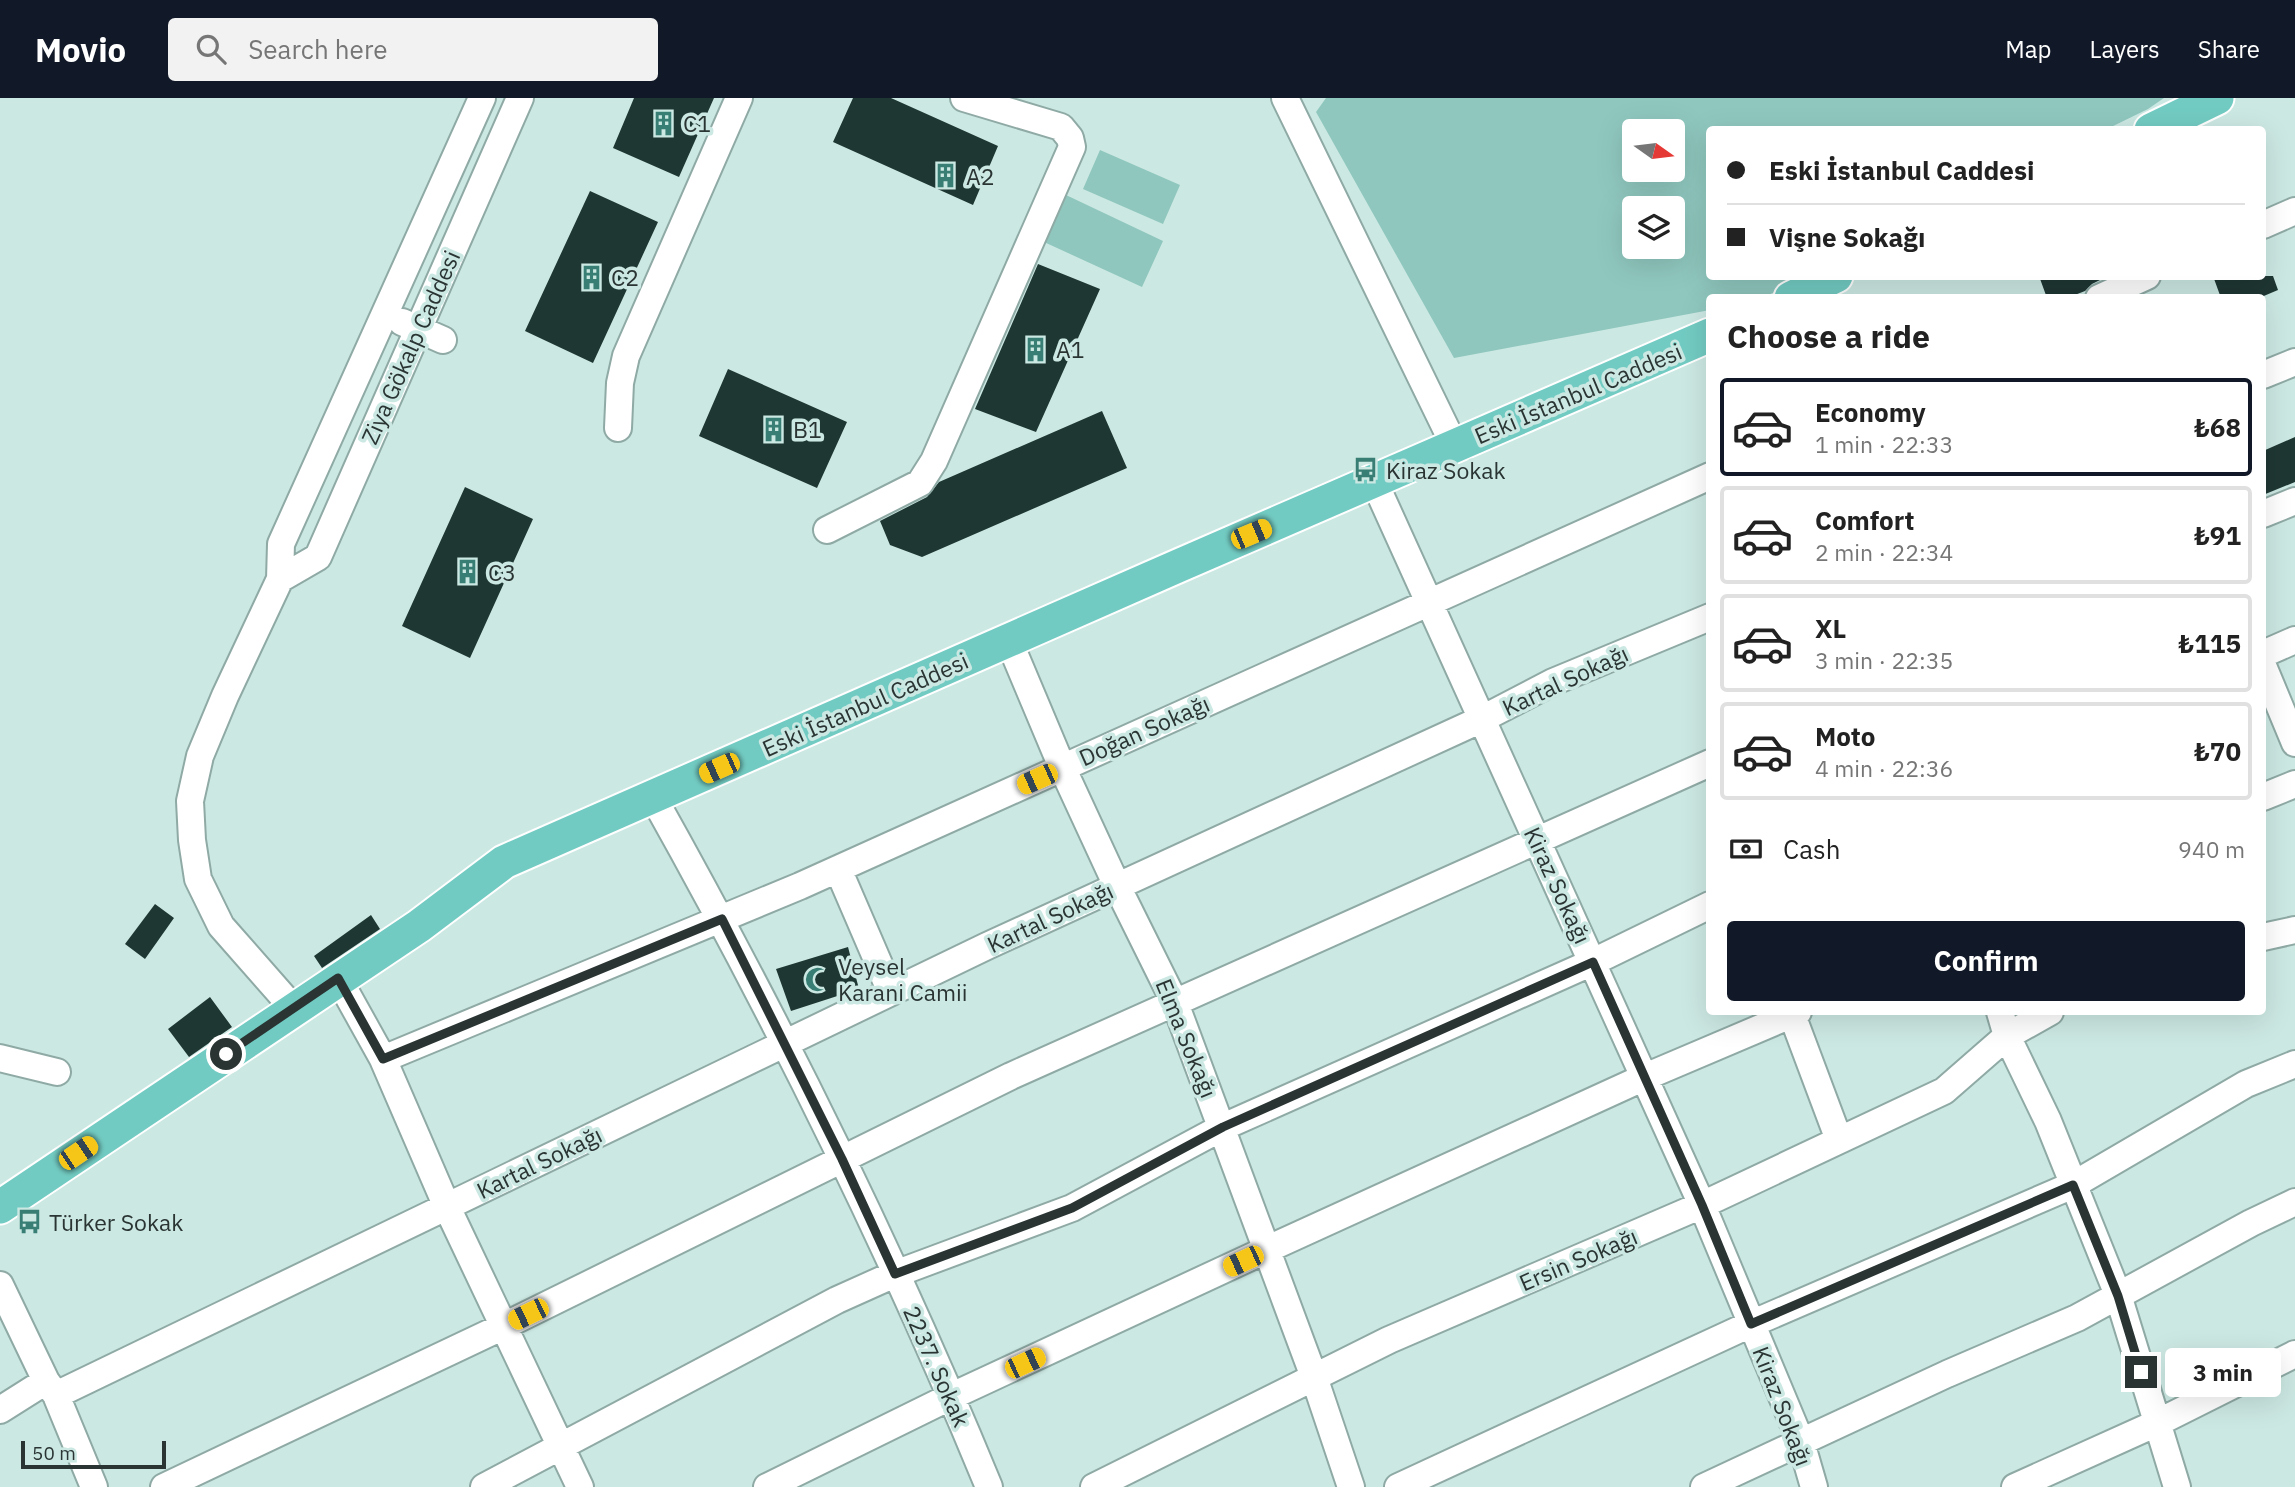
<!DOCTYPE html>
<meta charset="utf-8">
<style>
body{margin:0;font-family:"IBM Plex Sans",sans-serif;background:#f2f2f2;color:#222;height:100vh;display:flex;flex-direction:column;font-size:26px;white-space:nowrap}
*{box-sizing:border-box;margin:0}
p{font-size:23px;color:#767676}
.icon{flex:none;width:38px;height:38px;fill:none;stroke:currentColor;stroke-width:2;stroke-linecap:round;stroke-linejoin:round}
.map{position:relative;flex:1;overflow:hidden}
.details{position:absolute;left:1706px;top:196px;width:560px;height:721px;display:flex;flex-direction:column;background:#fff;border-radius:7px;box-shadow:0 7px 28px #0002}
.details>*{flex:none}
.top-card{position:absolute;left:1706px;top:28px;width:560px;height:154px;border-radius:7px;box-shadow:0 7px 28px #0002;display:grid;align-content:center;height:154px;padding:0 21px;background:#fff}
.needle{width:46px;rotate:104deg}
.controls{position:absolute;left:1622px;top:21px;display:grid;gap:14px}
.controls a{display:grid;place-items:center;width:63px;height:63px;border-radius:7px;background:#fff;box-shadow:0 7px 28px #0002;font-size:35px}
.scale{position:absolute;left:21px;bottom:18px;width:145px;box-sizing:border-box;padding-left:7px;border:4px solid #2a3533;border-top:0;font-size:19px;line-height:24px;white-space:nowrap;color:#2a3533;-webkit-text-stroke:5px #cce8e3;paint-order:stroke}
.end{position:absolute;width:32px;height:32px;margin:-16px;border:9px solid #2a3533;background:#fff;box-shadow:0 0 0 4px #fff}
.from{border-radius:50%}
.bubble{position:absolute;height:49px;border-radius:7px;background:#fff;box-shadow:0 7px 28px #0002;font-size:23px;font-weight:800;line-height:49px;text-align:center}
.car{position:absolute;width:21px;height:42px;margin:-21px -10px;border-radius:9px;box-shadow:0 0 5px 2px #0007;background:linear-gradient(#f5c518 24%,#345 0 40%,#f5c518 0 76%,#345 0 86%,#f5c518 0)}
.top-card b{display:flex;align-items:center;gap:24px;height:66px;font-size:26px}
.top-card b+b{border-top:2px solid #e0e0e0}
.top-card i{width:18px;height:18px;background:#222}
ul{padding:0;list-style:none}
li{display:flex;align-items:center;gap:21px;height:98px;margin:0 14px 10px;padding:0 7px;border:4px solid #e0e0e0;border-radius:7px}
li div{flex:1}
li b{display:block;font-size:26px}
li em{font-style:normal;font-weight:800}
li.current{border-color:#111827}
li>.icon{width:63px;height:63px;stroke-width:1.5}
h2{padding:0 21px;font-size:32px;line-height:84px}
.pay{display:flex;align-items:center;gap:18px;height:77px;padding:0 21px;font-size:26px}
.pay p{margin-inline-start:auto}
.action{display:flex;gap:14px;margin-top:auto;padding:14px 21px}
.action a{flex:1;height:80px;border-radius:7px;background:#111827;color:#fff;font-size:28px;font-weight:800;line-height:80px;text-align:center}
header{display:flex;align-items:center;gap:42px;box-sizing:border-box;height:98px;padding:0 35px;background:#111827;color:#fff}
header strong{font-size:33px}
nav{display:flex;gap:38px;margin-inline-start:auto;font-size:24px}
.search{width:490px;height:63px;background:#f2f2f2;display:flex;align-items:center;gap:18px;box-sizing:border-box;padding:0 24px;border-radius:7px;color:#767676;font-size:26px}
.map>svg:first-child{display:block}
</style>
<header>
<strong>Movio</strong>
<div class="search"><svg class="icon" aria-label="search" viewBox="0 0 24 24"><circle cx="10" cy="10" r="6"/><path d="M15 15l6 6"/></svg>Search here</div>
<nav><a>Map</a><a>Layers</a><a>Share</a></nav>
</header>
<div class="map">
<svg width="2295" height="1389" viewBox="0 0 2295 1389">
<rect width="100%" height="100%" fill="#cce8e3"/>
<!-- green -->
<path fill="#8fc7be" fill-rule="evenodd" d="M1326,0H2164L2148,11L2107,31L1710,32V178L1807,179L1764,199L1710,200V212L1454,260L1316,14ZM1634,33H1673V72H1634ZM1634,110H1673V149H1634Z
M1100,52L1180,87L1163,126L1083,91Z
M1066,97L1163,143L1142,189L1044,144Z"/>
<!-- building -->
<path fill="#1f3733" d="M634,0H714L679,79L613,50Z
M853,0H891L998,48L973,107L833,44Z
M590,93L658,124L593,265L525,233Z
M1038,166L1100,191L1036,334L975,311Z
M2039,178H2108L2092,186L2085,193L2067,200H2047Z
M2213,178H2273L2278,192L2259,200H2221Z
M728,271L847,324L817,390L699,338Z
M1102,313L1127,370L922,459L890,447L880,423L927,399L939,384Z
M2295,339V384L2263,397V353Z
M465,389L533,421L470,560L402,528Z
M155,806L174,820L145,861L125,846Z
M371,817L380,831L322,870L314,858Z
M848,849L859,891L791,913L776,871Z
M210,899L232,929L189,959L168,931Z"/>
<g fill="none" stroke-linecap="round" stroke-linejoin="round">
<defs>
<path id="minor" d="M1285,0L1455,349
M2263,127L2295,113
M2099,200L2147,178
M402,224L443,242
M2263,277L2295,264
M618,330L620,285L626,258L739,0
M1374,383L1702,1107L1801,1344L1814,1389
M2263,416L2295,403
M827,432L920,385L934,363L1072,49L1070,40L1061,29L964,0
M280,481L318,459L520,0
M1009,543L1062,669L1117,788L1175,905L1314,1279L1351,1389
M2263,556L2295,542
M2263,568L2295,645
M653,699C778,922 892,1153 989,1389
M2263,699L2295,686
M838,771L891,894
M2263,839L2295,832
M338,880L383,961L447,1109L580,1389
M294,911L221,828L198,781L192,742L190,703L200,658L225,598L280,481L281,446L482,0
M1791,914L1839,1042
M2000,914L2007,938L2048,1023L2118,1197L2177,1389
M0,960L57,974
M383,961L800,788L1710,378
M0,1187L46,1283L56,1297L94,1389
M56,1297L987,848L1482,621L1553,584L1710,519
M0,1312L46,1283
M164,1389L504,1228L1011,978L1710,665
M484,1389L837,1202L895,1176L1072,1110L1223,1029L1593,864L1710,807
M767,1389L952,1298L1268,1151L1645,979L1798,914
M1094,1389L1389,1242L1702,1107L1944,993L2007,938L2050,914
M1398,1389L1751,1226L2073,1087L2246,986L2295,966
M1704,1389L1947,1276L2077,1220L2251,1125L2295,1104
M2015,1389L2157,1325L2295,1256"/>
<path id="major" d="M2151,32L2217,0
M1791,200L1836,178
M0,1109L419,828L504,764L1178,468L1710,237"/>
</defs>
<!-- minor casing -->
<use href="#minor" stroke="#8faaa5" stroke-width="30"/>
<!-- major casing -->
<use href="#major" stroke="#fff" stroke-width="37"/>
<!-- minor -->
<use href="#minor" stroke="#fff" stroke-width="26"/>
<!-- major -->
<use href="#major" stroke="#72cbc2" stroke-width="33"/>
</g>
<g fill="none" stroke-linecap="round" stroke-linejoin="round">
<!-- route -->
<path stroke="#2a3533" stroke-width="9" d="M226,956L338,880L383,961L722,821L842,1061L895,1176L1072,1110L1223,1029L1593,864L1702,1107L1751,1226L2073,1087L2118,1198L2141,1274"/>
</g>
<!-- icons -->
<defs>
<symbol id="building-bare" viewBox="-9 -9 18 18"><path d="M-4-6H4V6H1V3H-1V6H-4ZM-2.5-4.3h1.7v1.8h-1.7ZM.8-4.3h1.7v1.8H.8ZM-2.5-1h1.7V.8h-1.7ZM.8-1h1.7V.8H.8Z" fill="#387e74" stroke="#cce8e3" stroke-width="2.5" paint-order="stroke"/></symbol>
<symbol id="bus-bare" viewBox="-9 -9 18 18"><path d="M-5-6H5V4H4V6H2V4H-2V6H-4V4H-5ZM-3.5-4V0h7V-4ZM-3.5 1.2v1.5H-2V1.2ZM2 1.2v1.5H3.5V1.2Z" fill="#387e74" stroke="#cce8e3" stroke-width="2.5" paint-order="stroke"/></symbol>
<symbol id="mosque-bare" viewBox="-9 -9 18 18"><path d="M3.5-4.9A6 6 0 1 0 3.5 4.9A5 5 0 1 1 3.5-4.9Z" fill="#387e74" stroke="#cce8e3" stroke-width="2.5" paint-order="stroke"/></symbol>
</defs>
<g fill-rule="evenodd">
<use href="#building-bare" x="646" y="8" width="35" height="35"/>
<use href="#building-bare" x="928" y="60" width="35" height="35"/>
<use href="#building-bare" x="574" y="162" width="35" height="35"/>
<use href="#building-bare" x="1018" y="234" width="35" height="35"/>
<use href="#building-bare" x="756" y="314" width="35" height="35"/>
<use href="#bus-bare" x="1348" y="354" width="35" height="35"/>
<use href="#building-bare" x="450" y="456" width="35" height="35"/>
<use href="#mosque-bare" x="800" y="864" width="35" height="35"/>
<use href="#bus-bare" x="12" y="1106" width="35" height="35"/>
</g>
<g text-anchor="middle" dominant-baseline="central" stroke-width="7" stroke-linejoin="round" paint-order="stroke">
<!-- poi labels -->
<g font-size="23" fill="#2a3533" stroke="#cce8e3" text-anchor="start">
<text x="683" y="25">C1</text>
<text x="966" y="78">A2</text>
<text x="611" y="179">C2</text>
<text x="1056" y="251">A1</text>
<text x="793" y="331">B1</text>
<text x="1386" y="372">Kiraz Sokak</text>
<text x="488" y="474">C3</text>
<text x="838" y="868">Veysel<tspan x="838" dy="26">Karani Camii</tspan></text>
<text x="49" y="1124">Türker Sokak</text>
</g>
<!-- street labels -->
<g font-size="23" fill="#2a3533" stroke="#cce8e3">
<text transform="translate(410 249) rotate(-66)">Ziya Gökalp Caddesi</text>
<text transform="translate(1578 295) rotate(-23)">Eski İstanbul Caddesi</text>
<text transform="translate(1565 582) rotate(-25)">Kartal Sokağı</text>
<text transform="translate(865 606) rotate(-24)">Eski İstanbul Caddesi</text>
<text transform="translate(1144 632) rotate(-24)">Doğan Sokağı</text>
<text transform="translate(1558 787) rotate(65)">Kiraz Sokağı</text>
<text transform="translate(1050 819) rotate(-25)">Kartal Sokağı</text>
<text transform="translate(1187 940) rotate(68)">Elma Sokağı</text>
<text transform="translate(539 1064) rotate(-26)">Kartal Sokağı</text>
<text transform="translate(1578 1161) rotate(-23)">Ersin Sokağı</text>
<text transform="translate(937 1268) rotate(66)">2237. Sokak</text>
<text transform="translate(1783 1308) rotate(69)">Kiraz Sokağı</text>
</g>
</g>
</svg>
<div class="controls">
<a><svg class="needle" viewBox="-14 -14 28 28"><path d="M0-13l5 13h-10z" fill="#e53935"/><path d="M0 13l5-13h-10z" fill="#767676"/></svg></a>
<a><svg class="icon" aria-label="layers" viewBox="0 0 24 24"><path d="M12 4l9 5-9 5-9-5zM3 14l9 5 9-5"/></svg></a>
</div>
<div class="scale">50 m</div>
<i class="end from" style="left:226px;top:956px"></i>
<i class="end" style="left:2141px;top:1274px"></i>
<div class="bubble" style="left:2165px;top:1250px;width:116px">3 min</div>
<i class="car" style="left:1251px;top:436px;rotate:67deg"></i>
<i class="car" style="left:719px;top:670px;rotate:246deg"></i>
<i class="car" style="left:1037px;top:681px;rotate:246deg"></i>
<i class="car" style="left:78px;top:1055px;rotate:56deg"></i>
<i class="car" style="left:1243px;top:1163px;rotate:245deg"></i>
<i class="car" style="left:528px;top:1216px;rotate:244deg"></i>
<i class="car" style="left:1025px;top:1265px;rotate:65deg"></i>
<div class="top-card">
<b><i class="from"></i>Eski İstanbul Caddesi</b>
<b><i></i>Vişne Sokağı</b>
</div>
<section class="details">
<h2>Choose a ride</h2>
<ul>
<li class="current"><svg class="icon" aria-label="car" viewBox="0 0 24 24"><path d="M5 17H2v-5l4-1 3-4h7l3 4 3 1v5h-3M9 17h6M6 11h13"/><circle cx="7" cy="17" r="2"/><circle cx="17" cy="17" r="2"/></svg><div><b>Economy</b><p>1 min · 22:33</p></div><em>₺68</em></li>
<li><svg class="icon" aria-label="car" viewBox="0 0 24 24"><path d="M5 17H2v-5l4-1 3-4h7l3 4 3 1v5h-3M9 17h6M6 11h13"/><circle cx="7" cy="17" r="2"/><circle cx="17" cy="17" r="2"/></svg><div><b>Comfort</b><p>2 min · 22:34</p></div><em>₺91</em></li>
<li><svg class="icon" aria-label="car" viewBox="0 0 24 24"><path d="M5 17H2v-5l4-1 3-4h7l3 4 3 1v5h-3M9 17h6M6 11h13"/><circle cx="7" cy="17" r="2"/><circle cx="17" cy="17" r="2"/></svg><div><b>XL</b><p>3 min · 22:35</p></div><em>₺115</em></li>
<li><svg class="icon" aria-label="car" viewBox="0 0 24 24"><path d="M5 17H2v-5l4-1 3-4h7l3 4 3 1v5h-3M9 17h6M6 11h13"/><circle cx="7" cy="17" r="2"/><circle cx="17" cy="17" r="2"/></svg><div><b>Moto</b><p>4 min · 22:36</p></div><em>₺70</em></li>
</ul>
<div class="pay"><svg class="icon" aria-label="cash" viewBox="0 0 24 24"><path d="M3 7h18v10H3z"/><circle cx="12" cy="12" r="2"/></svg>Cash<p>940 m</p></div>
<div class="action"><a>Confirm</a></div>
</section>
</div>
